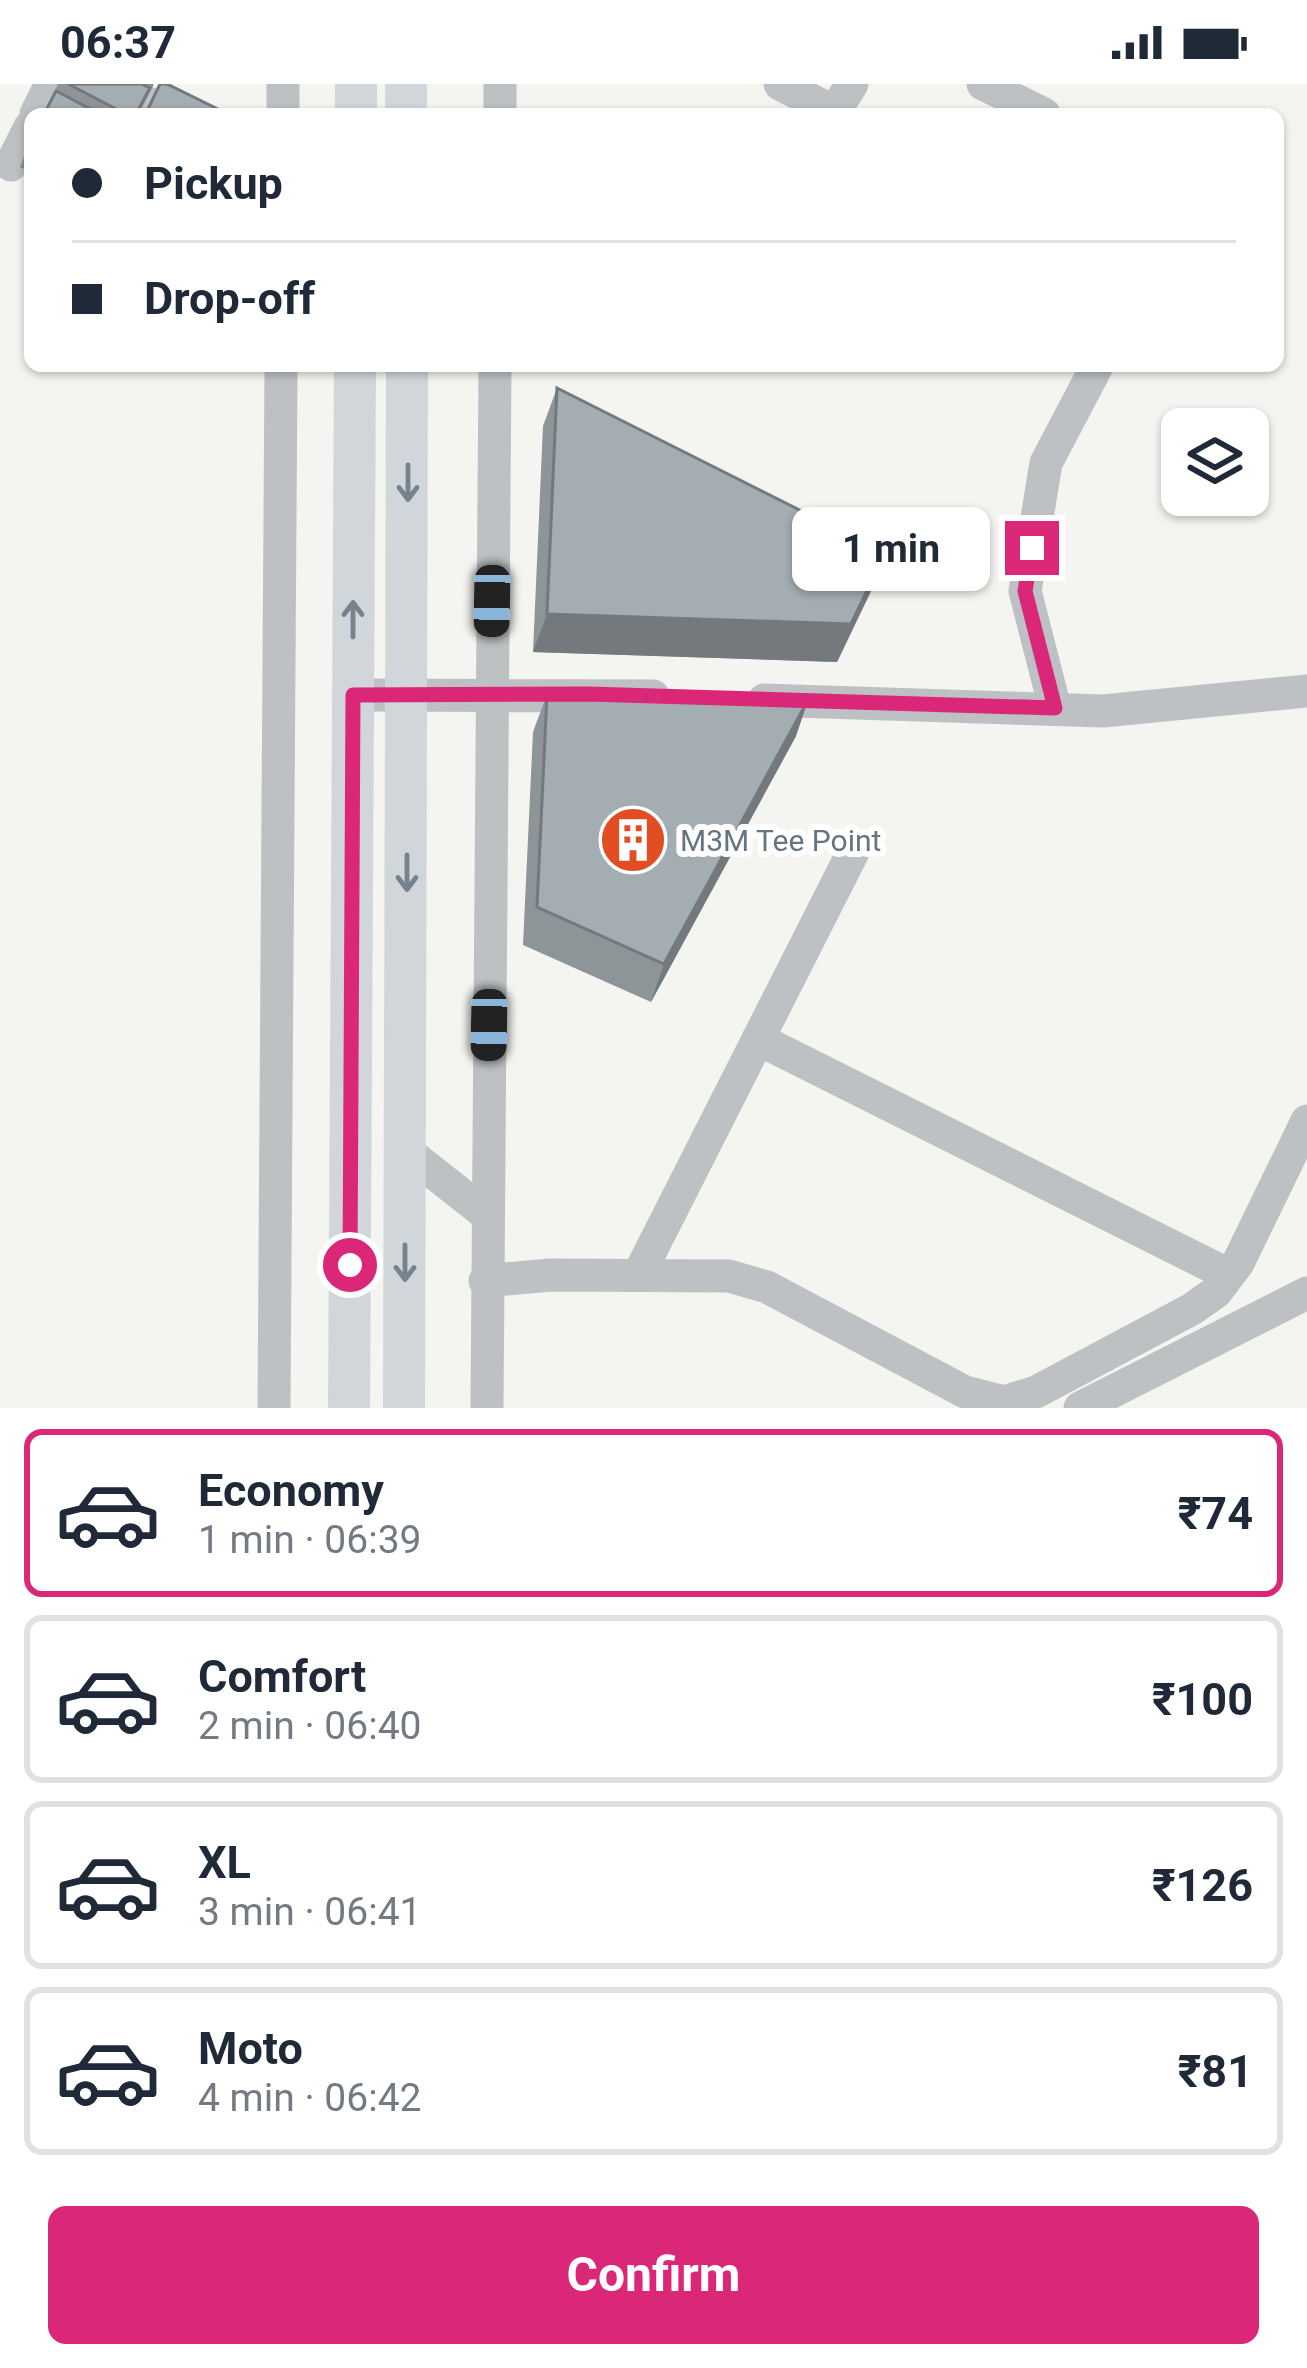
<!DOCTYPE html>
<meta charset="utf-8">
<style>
body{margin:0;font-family:Roboto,sans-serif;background:#f2f2f3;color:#1f2937;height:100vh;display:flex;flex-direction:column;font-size:45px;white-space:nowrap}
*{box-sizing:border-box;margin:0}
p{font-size:39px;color:#747a83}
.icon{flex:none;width:66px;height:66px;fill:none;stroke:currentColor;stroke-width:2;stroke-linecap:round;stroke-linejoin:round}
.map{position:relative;height:1324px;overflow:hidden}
.drawer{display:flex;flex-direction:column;background:#fff;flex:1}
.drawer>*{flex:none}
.top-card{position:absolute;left:24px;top:24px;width:1260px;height:264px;border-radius:18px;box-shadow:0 3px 9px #0004;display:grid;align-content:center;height:264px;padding:0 48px;background:#fff}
.tools{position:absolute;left:1161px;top:324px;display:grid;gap:24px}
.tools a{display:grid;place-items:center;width:108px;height:108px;border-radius:18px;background:#fff;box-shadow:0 3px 9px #0004;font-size:60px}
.end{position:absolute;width:54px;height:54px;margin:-27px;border:15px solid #db2777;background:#fff;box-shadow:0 0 0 6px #fff}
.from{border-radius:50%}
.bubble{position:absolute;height:84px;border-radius:18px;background:#fff;box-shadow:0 3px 9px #0004;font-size:39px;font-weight:700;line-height:84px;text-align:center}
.car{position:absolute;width:36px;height:72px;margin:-36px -18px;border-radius:15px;box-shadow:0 0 9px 3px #0007;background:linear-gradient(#222 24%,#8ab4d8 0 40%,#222 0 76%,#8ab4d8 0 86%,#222 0)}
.top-card b{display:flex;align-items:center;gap:42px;height:114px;font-size:45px}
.top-card b+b{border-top:3px solid #e0e1e3}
.top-card i{width:30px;height:30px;background:#1f2937}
ul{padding:21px 0 0;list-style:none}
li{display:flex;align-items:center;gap:36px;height:168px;margin:0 24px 18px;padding:0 24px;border:6px solid #e0e1e3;border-radius:18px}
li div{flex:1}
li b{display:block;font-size:45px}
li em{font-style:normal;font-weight:700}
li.current{border-color:#db2777}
li>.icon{width:108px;height:108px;stroke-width:1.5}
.primary-button{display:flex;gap:24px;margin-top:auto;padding:24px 48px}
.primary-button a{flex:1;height:138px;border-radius:18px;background:#db2777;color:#fff;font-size:48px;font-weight:700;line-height:138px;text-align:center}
.status{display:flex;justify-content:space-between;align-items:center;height:84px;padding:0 60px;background:#fff;direction:ltr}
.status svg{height:33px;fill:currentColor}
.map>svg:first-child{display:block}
</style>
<div class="status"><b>06:37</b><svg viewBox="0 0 49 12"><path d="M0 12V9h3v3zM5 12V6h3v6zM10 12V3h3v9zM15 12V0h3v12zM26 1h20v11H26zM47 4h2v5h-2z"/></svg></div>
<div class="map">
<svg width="1307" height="1324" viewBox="0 0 1307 1324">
<rect width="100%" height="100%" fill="#f4f4f0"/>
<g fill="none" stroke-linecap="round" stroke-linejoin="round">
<!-- minor -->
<path stroke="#bdc1c4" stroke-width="33" d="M109,0L148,19
M780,0L838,30
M983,0L1044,30
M834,28L852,0
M36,30L51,0
M283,30V0
M500,30V0
M11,81L30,43
M353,611L653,612
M764,616L1103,627L1307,607
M1055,624L1025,507L1046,379L1097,282
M758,955L1229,1191
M405,1066L486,1130
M639,1190L853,768
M485,1197L550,1191L729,1192L767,1203L965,1308L1004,1318L1036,1308L1192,1225L1216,1208L1238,1179L1307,1037
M274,1324L281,282
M487,1324L495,282
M1080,1324L1307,1209"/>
<!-- major -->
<path stroke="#d1d6da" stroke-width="42" d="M406,0V30
M356,30V0
M349,1324L355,282
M404,1324L407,282"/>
</g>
<!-- wall -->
<path fill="#8d9599" d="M58,0H154L139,30H44Z
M30,57V88L20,83Z
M557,304L871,507L837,578L533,568L543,342Z
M547,610L796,652L651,918L523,861L533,648Z"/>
<!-- shaded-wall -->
<path fill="#73797d" d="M885,469L871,507L837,578L533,568L547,530Z
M809,614L796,652L651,918L664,880Z"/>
<!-- building -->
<path fill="#a4adb2" stroke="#73797d" stroke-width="3" d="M68,0H141L150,4L136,30H126Z
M160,0H167L228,30H148L146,29Z
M56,7L100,30H44Z
M557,304L885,469L851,540L547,530Z
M547,610L809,614L664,880L537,823Z"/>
<!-- one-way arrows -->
<defs><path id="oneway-shaft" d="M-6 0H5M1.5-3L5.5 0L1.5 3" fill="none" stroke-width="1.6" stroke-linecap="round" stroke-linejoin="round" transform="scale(3)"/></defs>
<g stroke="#74838e">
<use href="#oneway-shaft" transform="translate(408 399) rotate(90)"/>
<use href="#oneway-shaft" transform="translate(353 535) rotate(-90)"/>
<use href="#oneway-shaft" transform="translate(407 789) rotate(90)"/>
<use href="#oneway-shaft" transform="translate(405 1179) rotate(90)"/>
</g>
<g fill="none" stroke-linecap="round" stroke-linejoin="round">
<!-- route -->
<path stroke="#db2777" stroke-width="15" d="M350,1181L353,611L588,610L1055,624L1025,507L1032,464"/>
</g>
<!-- icons -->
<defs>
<symbol id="building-disc" viewBox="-11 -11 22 22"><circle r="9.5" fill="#e14e24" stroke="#fff"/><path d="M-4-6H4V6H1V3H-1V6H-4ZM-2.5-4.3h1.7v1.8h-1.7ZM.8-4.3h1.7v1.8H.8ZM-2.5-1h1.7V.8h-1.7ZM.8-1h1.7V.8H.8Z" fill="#fff"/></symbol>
</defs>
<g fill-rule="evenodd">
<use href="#building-disc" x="595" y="718" width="76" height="76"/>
</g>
<g text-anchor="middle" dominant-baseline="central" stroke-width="12" stroke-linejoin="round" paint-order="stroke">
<!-- poi labels -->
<g font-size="30" fill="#647481" stroke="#fff" text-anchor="start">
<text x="680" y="756">M3M Tee Point</text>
</g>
</g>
</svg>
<div class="tools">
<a><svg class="icon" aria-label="layers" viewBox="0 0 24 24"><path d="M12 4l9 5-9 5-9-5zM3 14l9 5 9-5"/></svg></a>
</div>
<i class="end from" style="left:350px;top:1181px"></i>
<i class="end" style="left:1032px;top:464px"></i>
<div class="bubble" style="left:792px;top:423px;width:198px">1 min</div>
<i class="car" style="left:492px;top:517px;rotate:181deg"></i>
<i class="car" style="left:489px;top:941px;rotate:181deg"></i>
<div class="top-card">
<b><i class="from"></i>Pickup</b>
<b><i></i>Drop-off</b>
</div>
</div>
<section class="drawer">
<ul>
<li class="current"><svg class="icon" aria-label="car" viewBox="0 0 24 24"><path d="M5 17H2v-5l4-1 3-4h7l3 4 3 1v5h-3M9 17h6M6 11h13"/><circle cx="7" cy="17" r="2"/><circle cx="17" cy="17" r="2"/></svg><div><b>Economy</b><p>1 min · 06:39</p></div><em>₹74</em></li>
<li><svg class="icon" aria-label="car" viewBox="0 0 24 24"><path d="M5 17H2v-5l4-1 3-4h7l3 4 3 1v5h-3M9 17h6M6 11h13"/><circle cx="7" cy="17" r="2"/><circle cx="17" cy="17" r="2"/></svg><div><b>Comfort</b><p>2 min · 06:40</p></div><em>₹100</em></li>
<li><svg class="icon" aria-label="car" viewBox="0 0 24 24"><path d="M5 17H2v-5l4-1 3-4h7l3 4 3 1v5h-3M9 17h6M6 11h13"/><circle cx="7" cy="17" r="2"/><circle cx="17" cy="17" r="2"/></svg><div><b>XL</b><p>3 min · 06:41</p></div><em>₹126</em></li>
<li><svg class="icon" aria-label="car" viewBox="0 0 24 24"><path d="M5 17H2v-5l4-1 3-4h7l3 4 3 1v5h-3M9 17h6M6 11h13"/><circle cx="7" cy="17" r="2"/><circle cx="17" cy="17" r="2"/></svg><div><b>Moto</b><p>4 min · 06:42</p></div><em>₹81</em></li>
</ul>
<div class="primary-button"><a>Confirm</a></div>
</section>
